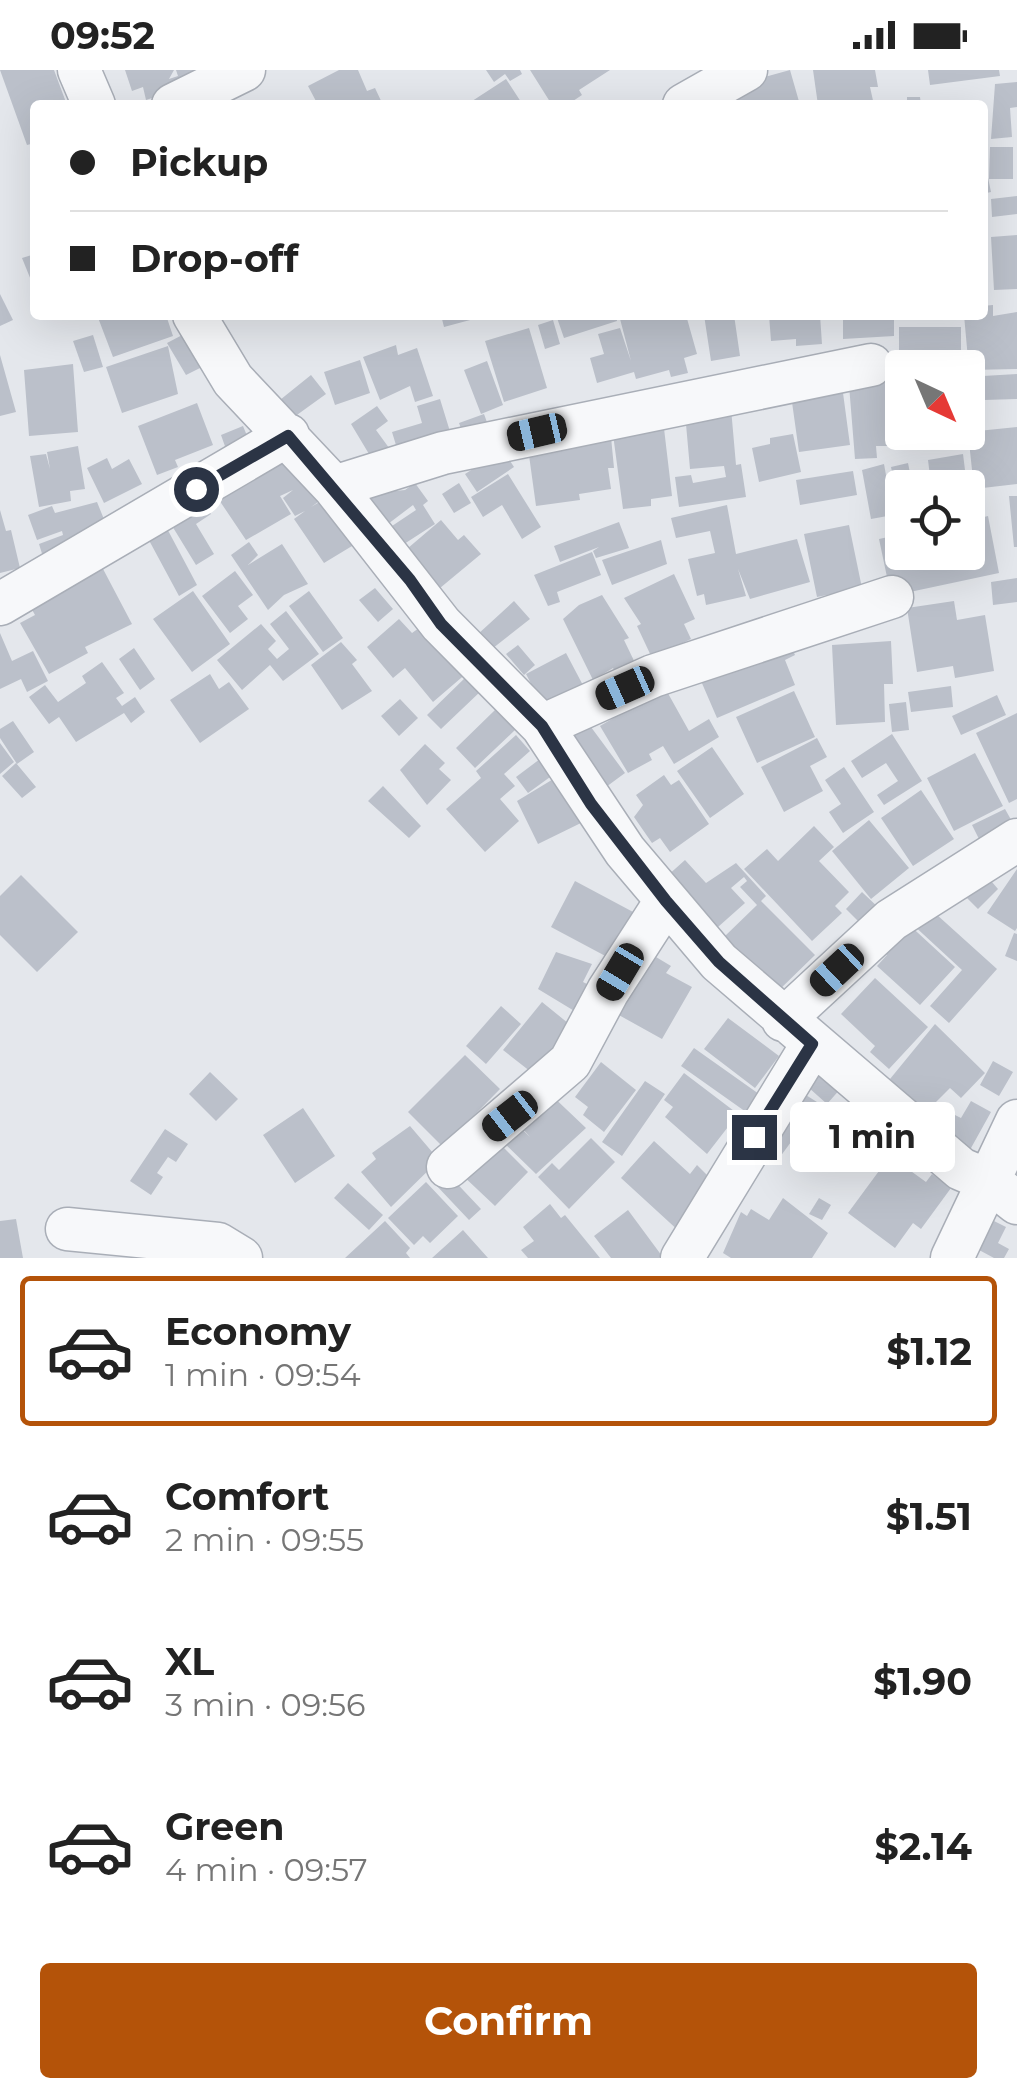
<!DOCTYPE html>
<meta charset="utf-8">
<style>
body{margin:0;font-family:Montserrat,sans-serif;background:#f2f2f2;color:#222;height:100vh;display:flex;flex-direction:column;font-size:38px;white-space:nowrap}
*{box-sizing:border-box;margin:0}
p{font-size:32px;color:#767676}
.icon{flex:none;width:55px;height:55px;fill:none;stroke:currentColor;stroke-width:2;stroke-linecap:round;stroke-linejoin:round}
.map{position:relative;height:1188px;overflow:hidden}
.details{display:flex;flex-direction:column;background:#fff;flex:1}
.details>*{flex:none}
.hud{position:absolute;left:30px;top:30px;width:958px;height:220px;border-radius:10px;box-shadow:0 10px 40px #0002;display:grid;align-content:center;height:220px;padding:0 40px;background:#fff}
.needle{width:65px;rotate:136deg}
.fabs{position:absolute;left:885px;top:280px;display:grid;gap:20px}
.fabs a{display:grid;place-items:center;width:100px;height:100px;border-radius:10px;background:#fff;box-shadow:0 10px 40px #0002;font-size:50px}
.end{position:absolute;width:45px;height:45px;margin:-22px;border:12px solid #2b3445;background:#fff;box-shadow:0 0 0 5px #fff}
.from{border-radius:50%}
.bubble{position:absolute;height:70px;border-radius:10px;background:#fff;box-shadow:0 10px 40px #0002;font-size:32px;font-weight:700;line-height:70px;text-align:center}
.car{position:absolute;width:30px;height:60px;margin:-30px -15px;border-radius:12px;box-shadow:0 0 8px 2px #0007;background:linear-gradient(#222 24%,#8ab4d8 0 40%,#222 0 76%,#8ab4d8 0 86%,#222 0)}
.hud b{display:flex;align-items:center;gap:35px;height:95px;font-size:38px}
.hud b+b{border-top:2px solid #e0e0e0}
.hud i{width:25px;height:25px;background:#222}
ul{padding:18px 0 0;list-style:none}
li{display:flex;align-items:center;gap:30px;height:150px;margin:0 20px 15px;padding:0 20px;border:5px solid transparent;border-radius:10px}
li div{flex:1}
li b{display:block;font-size:38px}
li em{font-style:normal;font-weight:700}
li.current{border-color:#b45309}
li>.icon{width:90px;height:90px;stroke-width:1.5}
.button{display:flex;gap:20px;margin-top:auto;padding:20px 40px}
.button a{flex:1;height:115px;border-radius:10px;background:#b45309;color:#fff;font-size:40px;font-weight:700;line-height:115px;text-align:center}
.status{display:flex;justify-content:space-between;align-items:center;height:70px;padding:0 50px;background:#fff;direction:ltr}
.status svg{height:28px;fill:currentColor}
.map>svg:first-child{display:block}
</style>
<div class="status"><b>09:52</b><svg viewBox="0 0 49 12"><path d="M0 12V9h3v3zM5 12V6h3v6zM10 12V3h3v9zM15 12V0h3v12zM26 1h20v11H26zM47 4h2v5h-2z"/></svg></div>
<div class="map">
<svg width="1017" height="1188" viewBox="0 0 1017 1188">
<rect width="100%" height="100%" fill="#e4e7ec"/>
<!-- building -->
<path fill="#bbc0ca" d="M0,0H54L67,35H35V85L31,74L27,75Z
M125,0H174L169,9L178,6L176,0H201L174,21L146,30L143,17L132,21Z
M339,0H358L367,21L375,18L383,35H318L308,16Z
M486,0H520L522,4L510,11L505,4L494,12Z
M530,0H610L579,20L582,25L567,35H552Z
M790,0L800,35H727L722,19Z
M813,0H875L878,17H870L874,35H818Z
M928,0H999L1000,6L930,15Z
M506,9L523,35H466Z
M1017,12V37L1010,38L1012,67L991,69L995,14Z
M907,27H920L921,35H907Z
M990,77H1013V109H989Z
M982,79L991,122L982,124Z
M1017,126V144L992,147L991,129Z
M1017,165V219L994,220L991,167Z
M35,184V220L22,188Z
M0,224L13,250L0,256Z
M993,235V246L1017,242V299L969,300L964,245H982V236Z
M97,245H166L173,266L113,287Z
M441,245H484L485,246L444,257Z
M556,245H616L617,251L564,268Z
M619,245H686L697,284L684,288L688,303L671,307L669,300L636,309L634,302L597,313L590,288L604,284L598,264L620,258L631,291Z
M704,245H734L740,286L711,291Z
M769,245H820L822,274L796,276V269L771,271Z
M843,245H894V266L843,269Z
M553,250L560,274L545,279L538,255Z
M899,257H961V298H909V291L899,292Z
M529,258L547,318L504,332L485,271Z
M188,262L206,295L186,305L167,273Z
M93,265L103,297L84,302L73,271Z
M396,275L398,285L417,278L433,326L415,332L410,316L380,330L363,287Z
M168,276L178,324L122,343L106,297Z
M0,285L16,342L0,346Z
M360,290L370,323L335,335L324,302Z
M487,291L503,335L481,344L464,300Z
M73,294L78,362L29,366L24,300Z
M1017,304V329L984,330L983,306Z
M311,305L326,324L283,355L270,338Z
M841,308L850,375L799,382L790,318Z
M896,312L902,376H876L877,388L855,389L849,315Z
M730,327L736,395L741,394L746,427L679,437L675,407L691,405L693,413L726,407L724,396L690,399L685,343Z
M440,329L452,368L399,385L392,362L422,353L417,336Z
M197,333L213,375L175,390L178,397L157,405L138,356Z
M377,336L388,351L376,360L392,382L375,394L351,354Z
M968,341H978L977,356H968Z
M484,344L488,355L463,364L459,353Z
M663,350L672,426L651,429V436L623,439L612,357Z
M243,356L250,373L227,382L221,365Z
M1017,357V414L974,419L968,362Z
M793,364L801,402L759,412L752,378L770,374V368Z
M611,367L614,398H608L611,419L579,424L580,430L536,436L528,378Z
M937,367L958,369L957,377L935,375Z
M283,371L328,425L311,437L328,427L357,473L324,493L294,449L305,441L295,446L283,428L293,420L280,426L291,444L246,470L209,415Z
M78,376L85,419L70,421L71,431L39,437L30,386L46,384L50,399L47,382Z
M503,380L514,397L477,422L465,404Z
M963,384L965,400L930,406L928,390Z
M107,388L112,399L129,389L142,414L104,433L87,398Z
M908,393L913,418H902V438L899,439L891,397Z
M884,394L893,445L871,449L862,400Z
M853,401L857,425L800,435L796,410Z
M508,404L541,457L522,469L502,435L483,447L471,427Z
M415,413L428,431L423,435L435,454L401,476L389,458L416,440L413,435L384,457L357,425L405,420Z
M459,413L471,433L454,443L442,424Z
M199,425L211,444L196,454L214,484L196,495L166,446Z
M1009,426H1017V477H1014Z
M97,432L112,469L44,490L39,474L63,465L62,461L37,470L28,445L52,436L55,443Z
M727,435L736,484L797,469L810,512L750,529L738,499L746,526L706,535L704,524L697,526L688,489L715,483L710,461L676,468L671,448Z
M0,440L6,461L11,460L20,498L0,503Z
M988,446L999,503L891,526L879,469L902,464V482H968V451Z
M441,450L458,470L464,465L481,484L434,523L401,484Z
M163,451L197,515L179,526L144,461Z
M619,452L629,478L596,488L593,481L599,477L560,492L554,476Z
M849,455L862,518L817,527L804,464Z
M661,470L667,494L612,515L602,490Z
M249,472L258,485L248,495L282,474L308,514L284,525L268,540L231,485Z
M592,482L601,505L557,522L560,532L548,536L534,505Z
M102,497L132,554L85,577L88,583L49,604L20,553L35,545L30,536Z
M235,501L253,525L238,536L248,549L230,563L202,526Z
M674,504L695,549L684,554L691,569L652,588L637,556L641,554L624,528Z
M1017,508V532L993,535L991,512Z
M375,518L393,539L378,552L359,530Z
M193,521L230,574L192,602L153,549Z
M309,521L343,568L323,582L289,536Z
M602,525L629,568L624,570L637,597L617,605L613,598L593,610L563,549L579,535Z
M514,531L530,549L488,582L477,565Z
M954,531L957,550L985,545L994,601L955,608L953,596L917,602L907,538Z
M286,541L319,584L283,611L270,595L242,620L217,590L261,554L276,571L268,579L277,589L289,579L270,554Z
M399,549L412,563L419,558L468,602L433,632L405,598L393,608L367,577Z
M0,563L12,591L33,581L48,611L27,622L21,609L0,619Z
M787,567L795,585L785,590L795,615L717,648L698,604Z
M891,571L893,614H884L885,652L836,655L832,575Z
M341,572L357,590L352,594L372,621L342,640L311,595Z
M518,575L535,595L524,605L506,584Z
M134,578L155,609L140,620L119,589Z
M566,583L586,621L545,641L526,604Z
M102,592L124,623L116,628L122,636L135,627L145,642L131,653L124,643L76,672L59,647L49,654L29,627L45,615L58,632L86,613L82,606Z
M210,604L219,619L229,612L249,639L200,673L170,630Z
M468,605L482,620L441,659L427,645Z
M951,616L953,637L911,642L908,622Z
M665,618L689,661L709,649L719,667L674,694L663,676L649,684L652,690L628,703L600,656Z
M794,621L815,667L757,693L736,647Z
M997,625L1006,645L961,665L952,646Z
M400,629L418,648L399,666L381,646Z
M906,632L909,660L892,662L889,634Z
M495,640L515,660L475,698L456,678Z
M1017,643V729L1009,733L976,663Z
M13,651L34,682L17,694L0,668V659Z
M588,653L625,703L606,717L568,667Z
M892,664L922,711L884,735L877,725L898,711L886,693L862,708L851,691Z
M516,665L530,681L504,704L515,716L500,729L519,751L485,782L446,739L481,708L476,701Z
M817,668L827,687L810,696L823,721L784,742L761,697Z
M0,673L14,692L0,704Z
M425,674L445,693L439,699L451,710L427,735L400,700Z
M712,677L744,724L710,748L677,701Z
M975,683L1003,736L954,761L927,708Z
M544,686L557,702L528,723L516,707Z
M16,693L36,717L22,728L2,706Z
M844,697L874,742L843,763L829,742L841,734L825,710Z
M664,705L671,715L679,710L709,754L670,782L660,768L652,773L634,747L643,735L636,725Z
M555,708L567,732L574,729L585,751L538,774L517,731Z
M383,716L421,756L409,768L368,731Z
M921,720L954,769L913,796L881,748Z
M1005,739L1014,755L981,773L972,755Z
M869,750L909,798L871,829L832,781Z
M814,756L834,777L819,791L849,822L835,836L842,843L812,871L744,799L767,779L778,791Z
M685,790L706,813L736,793L766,826L761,831L815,885L776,923L724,867L757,835L740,817L747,811L744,807L731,818L745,833L718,857L666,807Z
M1017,799V858L1015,861L987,843Z
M21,805L78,862L37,902L0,865V826Z
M986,805L998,819L978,839L964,825Z
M575,811L635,843L611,889L551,857Z
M862,822L881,840L864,857L846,839Z
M926,835L997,899L949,953L930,936L962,900L910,852Z
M905,851L955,897L920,935L877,896L887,885L880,879Z
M1014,863L1017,864V891L1005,886Z
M556,882L592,894L583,912L589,915L576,942L538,919Z
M651,884L671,896L666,903L692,917L662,969L617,944Z
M875,908L928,957L889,999L870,982L875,976L841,944Z
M542,932L579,962L540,1009L503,980Z
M501,936L521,954L486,994L466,976Z
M728,948L779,986L755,1018L704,979Z
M935,954L985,1003L961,1028L950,1018L925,1043L890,1009Z
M694,978L759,1024L746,1042L681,996Z
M465,985L500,1019L443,1077L408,1042Z
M993,991L1013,1002L999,1026L980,1015Z
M601,992L636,1020L604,1062L583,1045L588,1037L575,1027Z
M814,992L842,1017L827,1034L799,1009Z
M210,1002L238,1029L216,1051L189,1024Z
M684,1003L738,1044L707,1084L665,1047L673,1037L664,1030Z
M645,1011L665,1024L622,1086L602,1072Z
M546,1020L586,1058L536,1104L498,1067L513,1051L530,1067L515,1050Z
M801,1022L817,1032L801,1057L785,1046Z
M971,1031L991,1042L966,1087L932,1069L947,1041L961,1048Z
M303,1038L335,1086L295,1113L263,1065Z
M849,1038L879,1057L863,1076L833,1057Z
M782,1048L799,1061L780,1087L763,1075Z
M410,1056L439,1090L391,1137L361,1102L376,1089L372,1083Z
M165,1059L188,1074L176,1092L168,1087L157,1103L163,1107L151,1125L130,1111Z
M882,1060L896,1071L882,1090L867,1080Z
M494,1068L528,1102L495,1136L460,1103Z
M591,1068L615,1092L569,1139L538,1107L552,1093L559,1100Z
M654,1071L690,1104L697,1095L714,1112L681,1163L621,1108Z
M890,1086L926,1112L932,1104L951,1118L921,1159L913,1153L895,1178L848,1143Z
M447,1103L481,1139L469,1150L435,1114Z
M426,1112L458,1146L430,1173L423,1166L414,1175L388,1148Z
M348,1113L383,1145L369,1160L334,1128Z
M783,1128L828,1163L812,1188H731L723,1183L741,1142L747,1146L751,1139L769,1150Z
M819,1128L831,1135L822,1150L809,1144Z
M550,1134L561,1148L565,1145L600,1188H528L521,1180L534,1171L523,1157Z
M628,1140L662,1186L659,1188H611L594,1166Z
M982,1145L1006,1157L998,1173L1009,1179L1004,1188H994L966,1173Z
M16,1149L23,1188H0V1151Z
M385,1151L410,1178L406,1183L410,1188H345Z
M463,1160L488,1188H432Z"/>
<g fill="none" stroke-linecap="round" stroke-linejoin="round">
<defs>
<path id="minor" d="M79,0L94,35
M173,35L244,0
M684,35L746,0
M194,245L233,310L334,417L441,554L542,656L625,781L719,892L961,1099L989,1111L1017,1133
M334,417L443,383L871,295
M0,534L288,365
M542,656L653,606L892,527
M783,950L891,850L1017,770
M448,1097L570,992L608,921L666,831
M67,1159L218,1174L241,1188
M682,1188L812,975
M952,1188L1017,1051"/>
</defs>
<!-- minor casing -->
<use href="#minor" stroke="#a9aeb7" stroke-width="45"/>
<!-- minor -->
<use href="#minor" stroke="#f7f8fa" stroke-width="42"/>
</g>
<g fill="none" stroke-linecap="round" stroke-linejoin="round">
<!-- route -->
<path stroke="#2b3445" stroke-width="12" d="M196,419L288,366L410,510L441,554L542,656L591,734L666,831L719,892L812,974L754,1067"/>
</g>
</svg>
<div class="fabs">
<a><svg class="needle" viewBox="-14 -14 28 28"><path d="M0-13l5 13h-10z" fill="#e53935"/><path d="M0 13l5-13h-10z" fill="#767676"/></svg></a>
<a><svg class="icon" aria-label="locate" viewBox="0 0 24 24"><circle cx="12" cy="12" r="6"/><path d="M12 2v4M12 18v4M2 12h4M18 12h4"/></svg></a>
</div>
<i class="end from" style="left:196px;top:419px"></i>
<i class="end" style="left:754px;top:1067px"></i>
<div class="bubble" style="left:790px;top:1032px;width:165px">1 min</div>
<i class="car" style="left:537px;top:362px;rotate:257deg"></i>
<i class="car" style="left:625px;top:618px;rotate:246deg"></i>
<i class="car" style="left:837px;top:900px;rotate:227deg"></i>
<i class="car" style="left:620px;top:902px;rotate:211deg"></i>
<i class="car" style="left:510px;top:1046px;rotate:232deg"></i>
<div class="hud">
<b><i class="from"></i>Pickup</b>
<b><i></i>Drop-off</b>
</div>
</div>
<section class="details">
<ul>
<li class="current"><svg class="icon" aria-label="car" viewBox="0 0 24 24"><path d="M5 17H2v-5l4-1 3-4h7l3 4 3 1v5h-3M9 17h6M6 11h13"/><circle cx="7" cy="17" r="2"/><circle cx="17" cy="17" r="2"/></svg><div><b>Economy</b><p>1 min · 09:54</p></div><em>$1.12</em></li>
<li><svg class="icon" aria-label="car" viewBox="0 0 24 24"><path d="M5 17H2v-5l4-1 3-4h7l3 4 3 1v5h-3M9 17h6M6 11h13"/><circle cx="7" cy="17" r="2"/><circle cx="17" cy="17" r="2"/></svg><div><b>Comfort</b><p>2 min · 09:55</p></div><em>$1.51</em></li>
<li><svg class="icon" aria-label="car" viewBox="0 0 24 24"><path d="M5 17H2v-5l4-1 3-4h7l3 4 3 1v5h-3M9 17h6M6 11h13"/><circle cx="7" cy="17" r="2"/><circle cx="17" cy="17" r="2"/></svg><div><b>XL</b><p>3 min · 09:56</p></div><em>$1.90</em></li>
<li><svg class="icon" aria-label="car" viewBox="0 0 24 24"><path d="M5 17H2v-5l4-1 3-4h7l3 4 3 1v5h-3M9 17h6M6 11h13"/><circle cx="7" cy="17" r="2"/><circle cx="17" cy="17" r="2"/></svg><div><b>Green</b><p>4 min · 09:57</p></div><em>$2.14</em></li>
</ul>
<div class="button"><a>Confirm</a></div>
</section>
